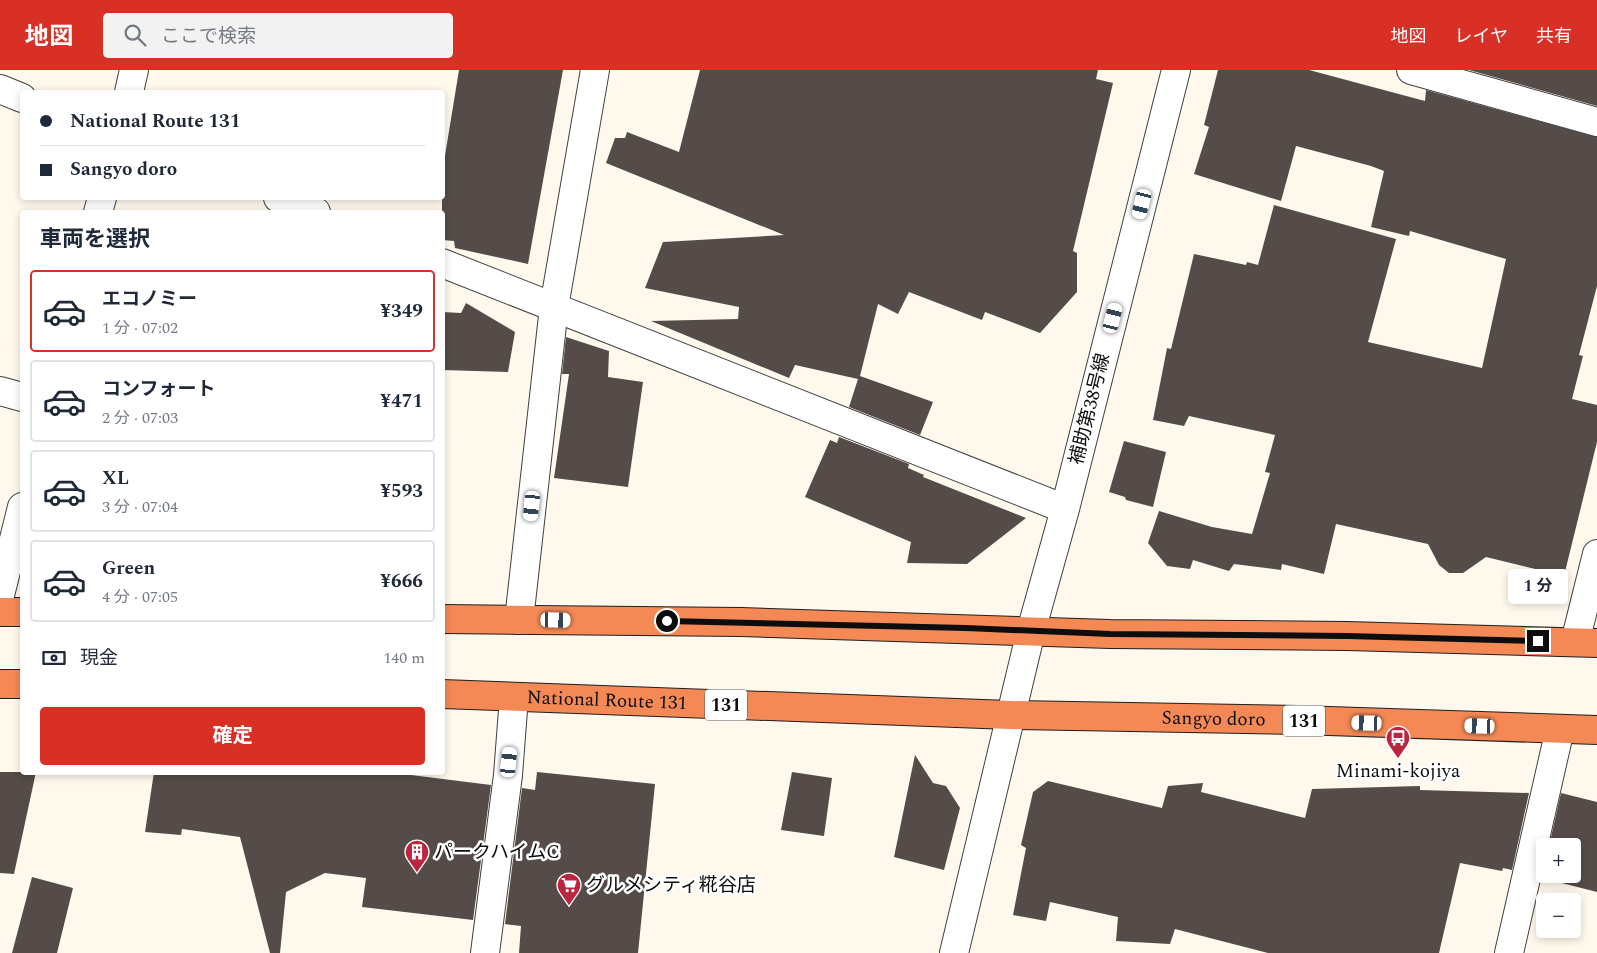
<!DOCTYPE html>
<html lang="ja">
<meta charset="utf-8">
<style>
body{margin:0;font-family:Spectral,"Noto Sans JP",serif;background:#f2f2f3;color:#1f2937;height:100vh;display:flex;flex-direction:column;font-size:19px;white-space:nowrap}
*{box-sizing:border-box;margin:0}
p{font-size:16px;color:#747a83}
.icon{flex:none;width:28px;height:28px;fill:none;stroke:currentColor;stroke-width:2;stroke-linecap:round;stroke-linejoin:round}
.map{position:relative;flex:1;overflow:hidden}
.drawer{position:absolute;left:20px;top:140px;width:425px;height:565px;display:flex;flex-direction:column;background:#fff;border-radius:5px;box-shadow:0 2px 8px #0003}
.drawer>*{flex:none}
.banner{position:absolute;left:20px;top:20px;width:425px;height:110px;border-radius:5px;box-shadow:0 2px 8px #0003;display:grid;align-content:center;height:110px;padding:0 20px;background:#fff}
.controls{position:absolute;left:1536px;top:768px;display:grid;gap:10px}
.controls a{display:grid;place-items:center;width:45px;height:45px;border-radius:5px;background:#fff;box-shadow:0 2px 8px #0003;font-size:25px}
.end{position:absolute;width:22px;height:22px;margin:-11px;border:6px solid #0d0d0d;background:#fff;box-shadow:0 0 0 2px #fff}
.from{border-radius:50%}
.bubble{position:absolute;height:35px;border-radius:5px;background:#fff;box-shadow:0 2px 8px #0003;font-size:16px;font-weight:700;line-height:35px;text-align:center}
.car{position:absolute;width:15px;height:30px;margin:-15px -8px;border-radius:6px;box-shadow:0 0 4px 1px #0007;background:linear-gradient(#fff 24%,#345 0 40%,#fff 0 76%,#345 0 86%,#fff 0)}
.banner b{display:flex;align-items:center;gap:18px;height:48px;font-size:19px}
.banner b+b{border-top:1px solid #e0e1e3}
.banner i{width:12px;height:12px;background:#1f2937}
ul{padding:0;list-style:none}
li{display:flex;align-items:center;gap:15px;height:82px;margin:0 10px 8px;padding:0 10px;border:2px solid #e0e1e3;border-radius:5px}
li div{flex:1}
li b{display:block;font-size:19px}
li em{font-style:normal;font-weight:700}
li.selected{border-color:#d93025}
li>.icon{width:45px;height:45px;stroke-width:1.5}
h2{padding:0 20px;font-size:22px;line-height:60px}
.pay{display:flex;align-items:center;gap:12px;height:55px;padding:0 20px;font-size:19px}
.pay p{margin-inline-start:auto}
.cta{display:flex;gap:10px;margin-top:auto;padding:10px 20px}
.cta a{flex:1;height:58px;border-radius:5px;background:#d93025;color:#fff;font-size:20px;font-weight:700;line-height:58px;text-align:center}
header{display:flex;align-items:center;gap:30px;box-sizing:border-box;height:70px;padding:0 25px;background:#d93025;color:#fff}
header strong{font-size:24px}
nav{display:flex;gap:28px;margin-inline-start:auto;font-size:18px}
.search{width:350px;height:45px;background:#f2f2f3;display:flex;align-items:center;gap:12px;box-sizing:border-box;padding:0 18px;border-radius:5px;color:#747a83;font-size:19px}
.map>svg:first-child{display:block}
</style>
<header>
<strong>地図</strong>
<div class="search"><svg class="icon" aria-label="search" viewBox="0 0 24 24"><circle cx="10" cy="10" r="6"/><path d="M15 15l6 6"/></svg>ここで検索</div>
<nav><a>地図</a><a>レイヤ</a><a>共有</a></nav>
</header>
<div class="map">
<svg width="1597" height="883" viewBox="0 0 1597 883">
<rect width="100%" height="100%" fill="#fff9ed"/>
<!-- building -->
<path fill="#554c49" d="M459,0H563L528,194L455,178L454,171L442,170V104Z
M700,0H1098L1096,9L1113,13L1073,181L1077,183V222L1040,263L985,242L982,250L909,222L898,244L878,234L860,306L933,332L920,365L849,337L858,309L795,295L789,308L651,251L738,249L739,237L645,218L663,172L784,165L606,93L615,68H625L627,62L679,82Z
M1218,0H1309L1425,31L1426,20L1597,67V216L1579,285L1583,286L1572,329L1597,335V372L1564,506L1486,487L1463,503H1449L1439,495L1428,474L1336,454L1324,504L1282,494L1281,500L1234,494L1229,501L1193,490L1190,499L1167,496L1148,473L1159,441L1212,457L1252,464L1270,403L1265,402L1275,365L1189,346L1184,356L1153,350L1167,278L1171,279L1194,184L1246,195L1247,192L1258,195L1274,135L1396,169L1368,272L1482,298L1506,189L1410,161L1409,166L1371,157L1384,101L1371,96L1296,76L1281,131L1194,104L1209,57L1204,55Z
M1469,0H1597V36Z
M466,233L515,262L508,302L442,300V242L461,243Z
M566,267L609,281L608,307L643,312L628,417L554,408L569,304H562Z
M839,367L909,394L908,398L924,405L923,407L1026,448L967,494L907,493L911,472L805,427L830,370L837,373Z
M1124,371L1166,382L1153,437L1126,430L1125,427L1109,422Z
M915,685L933,713L946,716L960,738L944,800L894,787Z
M0,702H36L14,804L0,803Z
M154,702H387L491,715L473,850L362,837L366,808L325,803L286,822L280,883H270L240,767L182,759L181,765L145,762Z
M537,702L655,714L638,883H519L521,856L505,854L522,718L535,720Z
M792,702L832,708L824,766L781,760Z
M1048,711L1162,738L1168,716L1203,713L1201,722L1305,748L1312,719L1420,716V720L1529,723L1512,800L1503,798L1502,801L1460,793L1439,883H1268L1175,859L1170,874L1116,871L1118,847L1050,832L1046,851L1013,845L1026,778L1021,775L1033,722Z
M1561,723L1597,732V822L1542,808L1545,795V804H1572V776H1549Z
M32,807L73,818L57,883H12Z"/>
<g fill="none" stroke-linecap="round" stroke-linejoin="round">
<defs>
<path id="minor" d="M1411,0L1597,52
M0,19L22,28
M129,22L134,0
M278,128L316,142
M98,142L102,128
M442,193L1065,439
M0,321L22,327
M0,525L22,437
M519,550L554,237L595,0
M1575,572L1597,484
M485,883L508,705L514,627
M954,883L1031,561L1065,439L1176,0
M1509,883L1560,659"/>
<g id="highway">
<path d="M0,542H22"/>
<path d="M442,549L741,552L1110,564L1347,566L1597,573"/>
<path d="M0,614H22"/>
<path id="s1" d="M442,624L1010,645L1299,650L1597,660"/>
</g>
</defs>
<!-- minor casing -->
<use href="#minor" stroke="#404040" stroke-width="30"/>
<!-- highway casing -->
<use href="#highway" stroke="#1e1e1e" stroke-width="30"/>
<!-- minor -->
<use href="#minor" stroke="#fff" stroke-width="28"/>
<!-- highway -->
<use href="#highway" stroke="#f48956" stroke-width="28"/>
</g>
<g fill="none" stroke-linecap="round" stroke-linejoin="round">
<!-- route -->
<path stroke="#0d0d0d" stroke-width="6" d="M667,551L966,558L1110,564L1347,566L1538,571"/>
</g>
<!-- icons -->
<defs>
<symbol id="bus-pin" viewBox="-11 -11 22 30"><path d="M0 17L-7.5 6A9.5 9.5 0 1 1 7.5 6Z" fill="#bc2540" stroke="#fff"/><path d="M-5-6H5V4H4V6H2V4H-2V6H-4V4H-5ZM-3.5-4V0h7V-4ZM-3.5 1.2v1.5H-2V1.2ZM2 1.2v1.5H3.5V1.2Z" fill="#fff"/></symbol>
<symbol id="building-pin" viewBox="-11 -11 22 30"><path d="M0 17L-7.5 6A9.5 9.5 0 1 1 7.5 6Z" fill="#bc2540" stroke="#fff"/><path d="M-4-6H4V6H1V3H-1V6H-4ZM-2.5-4.3h1.7v1.8h-1.7ZM.8-4.3h1.7v1.8H.8ZM-2.5-1h1.7V.8h-1.7ZM.8-1h1.7V.8H.8Z" fill="#fff"/></symbol>
<symbol id="supermarket-pin" viewBox="-11 -11 22 30"><path d="M0 17L-7.5 6A9.5 9.5 0 1 1 7.5 6Z" fill="#bc2540" stroke="#fff"/><path d="M-6-5.5h2.5l.6 2H6L4.5 2H-2.5L-4.4-4H-6ZM-1.5 3.2a1.3 1.3 0 1 0 .1 0ZM3 3.2a1.3 1.3 0 1 0 .1 0Z" fill="#fff"/></symbol>
</defs>
<g fill-rule="evenodd">
<use href="#bus-pin" x="1384" y="654" width="28" height="38"/>
<use href="#building-pin" x="403" y="768" width="28" height="38"/>
<use href="#supermarket-pin" x="555" y="801" width="28" height="38"/>
</g>
<g text-anchor="middle" dominant-baseline="central" stroke-width="5" stroke-linejoin="round" paint-order="stroke">
<!-- shield labels -->
<g fill="#fff" stroke="#565656" stroke-width="1">
<rect x="705" y="619.5" width="42" height="31" rx="4"/>
<rect x="1283" y="635.5" width="42" height="31" rx="4"/>
</g>
<g font-size="18" font-weight="bold" fill="#0d0d0d">
<text x="726" y="635">131</text>
<text x="1304" y="651">131</text>
</g>
<!-- street labels -->
<g font-size="19" fill="#0d0d0d" stroke="#fff">
<text transform="translate(1090 339) rotate(-76)">補助第38号線</text>
<text stroke="none"><textPath href="#s1" startOffset="165">National Route 131</textPath></text>
<text stroke="none"><textPath href="#s1" startOffset="772">Sangyo doro</textPath></text>
</g>
<!-- poi labels -->
<g font-size="19" fill="#0d0d0d" stroke="#fff" text-anchor="start">
<text x="1398" y="701" text-anchor="middle">Minami-kojiya</text>
<text x="434" y="782">パークハイムC</text>
<text x="586" y="815">グルメシティ糀谷店</text>
</g>
</g>
</svg>
<div class="controls">
<a>+</a>
<a>−</a>
</div>
<i class="end from" style="left:667px;top:551px"></i>
<i class="end" style="left:1538px;top:571px"></i>
<div class="bubble" style="left:1508px;top:499px;width:60px">1 分</div>
<i class="car" style="left:1142px;top:134px;rotate:194deg"></i>
<i class="car" style="left:1113px;top:248px;rotate:14deg"></i>
<i class="car" style="left:532px;top:436px;rotate:186deg"></i>
<i class="car" style="left:556px;top:550px;rotate:91deg"></i>
<i class="car" style="left:1367px;top:653px;rotate:272deg"></i>
<i class="car" style="left:1480px;top:656px;rotate:272deg"></i>
<i class="car" style="left:509px;top:692px;rotate:6deg"></i>
<div class="banner">
<b><i class="from"></i>National Route 131</b>
<b><i></i>Sangyo doro</b>
</div>
<section class="drawer">
<h2>車両を選択</h2>
<ul>
<li class="selected"><svg class="icon" aria-label="car" viewBox="0 0 24 24"><path d="M5 17H2v-5l4-1 3-4h7l3 4 3 1v5h-3M9 17h6M6 11h13"/><circle cx="7" cy="17" r="2"/><circle cx="17" cy="17" r="2"/></svg><div><b>エコノミー</b><p>1 分 · 07:02</p></div><em>¥349</em></li>
<li><svg class="icon" aria-label="car" viewBox="0 0 24 24"><path d="M5 17H2v-5l4-1 3-4h7l3 4 3 1v5h-3M9 17h6M6 11h13"/><circle cx="7" cy="17" r="2"/><circle cx="17" cy="17" r="2"/></svg><div><b>コンフォート</b><p>2 分 · 07:03</p></div><em>¥471</em></li>
<li><svg class="icon" aria-label="car" viewBox="0 0 24 24"><path d="M5 17H2v-5l4-1 3-4h7l3 4 3 1v5h-3M9 17h6M6 11h13"/><circle cx="7" cy="17" r="2"/><circle cx="17" cy="17" r="2"/></svg><div><b>XL</b><p>3 分 · 07:04</p></div><em>¥593</em></li>
<li><svg class="icon" aria-label="car" viewBox="0 0 24 24"><path d="M5 17H2v-5l4-1 3-4h7l3 4 3 1v5h-3M9 17h6M6 11h13"/><circle cx="7" cy="17" r="2"/><circle cx="17" cy="17" r="2"/></svg><div><b>Green</b><p>4 分 · 07:05</p></div><em>¥666</em></li>
</ul>
<div class="pay"><svg class="icon" aria-label="cash" viewBox="0 0 24 24"><path d="M3 7h18v10H3z"/><circle cx="12" cy="12" r="2"/></svg>現金<p>140 m</p></div>
<div class="cta"><a>確定</a></div>
</section>
</div>
